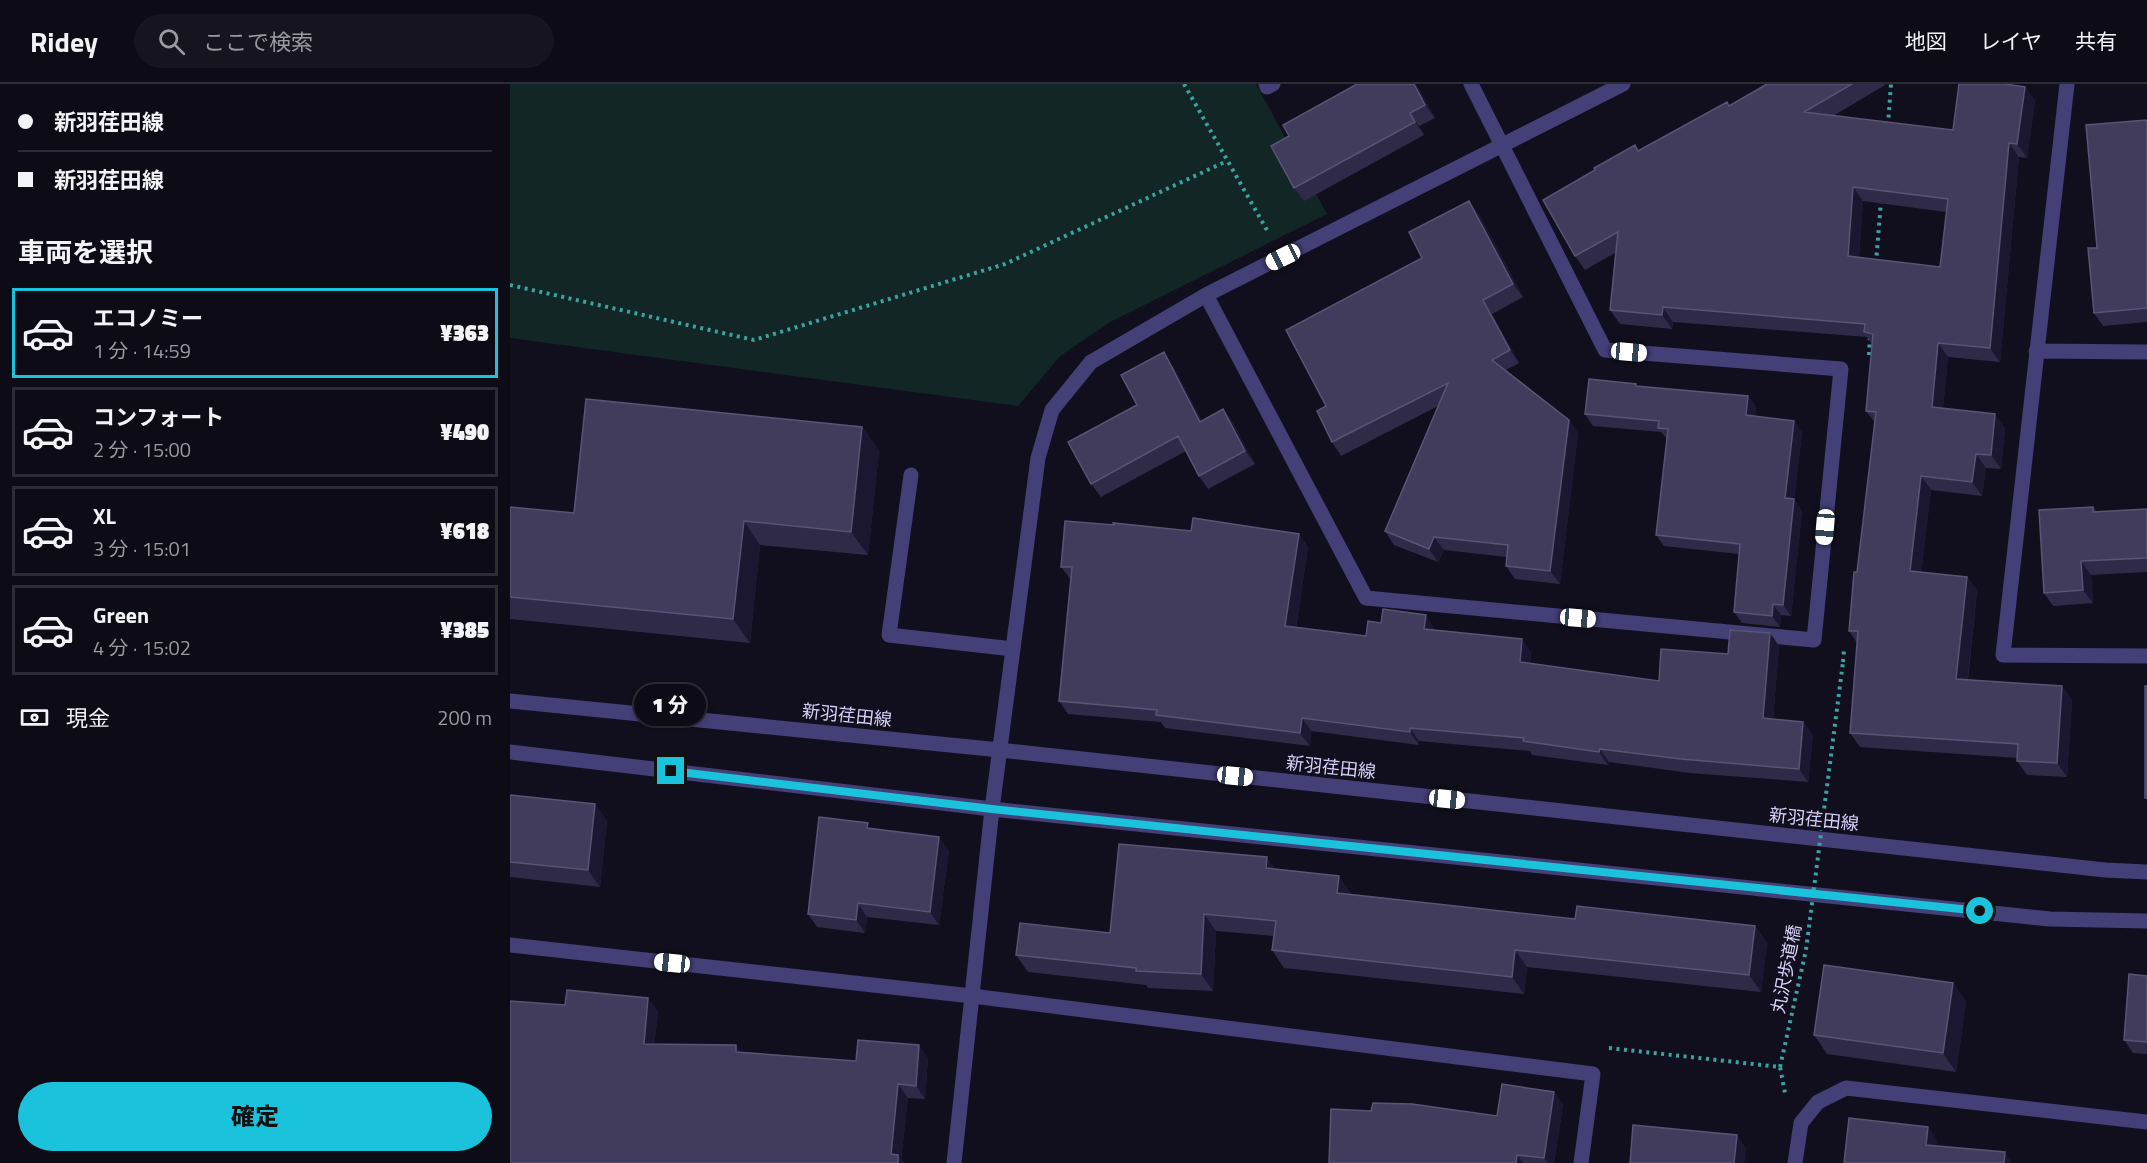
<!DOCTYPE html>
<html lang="ja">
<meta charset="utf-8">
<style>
body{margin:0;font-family:"Titillium Web","Noto Sans JP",sans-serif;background:#16141f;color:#f1f3f6;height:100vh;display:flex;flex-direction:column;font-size:22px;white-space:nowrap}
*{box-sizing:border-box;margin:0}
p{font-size:20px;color:#9a9ba1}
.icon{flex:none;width:33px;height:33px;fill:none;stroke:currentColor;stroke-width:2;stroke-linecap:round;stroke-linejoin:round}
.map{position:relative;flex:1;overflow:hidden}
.sheet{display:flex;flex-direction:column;background:#0d0b16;width:510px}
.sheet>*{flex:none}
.banner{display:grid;align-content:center;height:132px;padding:0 18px;background:#0d0b16}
.end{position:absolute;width:27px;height:27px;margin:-14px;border:8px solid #1bc2db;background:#111;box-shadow:0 0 0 3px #111}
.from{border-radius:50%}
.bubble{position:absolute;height:42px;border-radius:21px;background:#0d0b16;box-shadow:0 3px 9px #0003,0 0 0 2px #2d2b35;font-size:20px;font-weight:800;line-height:42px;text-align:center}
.car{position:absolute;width:18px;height:36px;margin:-18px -9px;border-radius:8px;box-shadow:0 0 4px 2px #0007;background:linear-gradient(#fff 24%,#345 0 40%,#fff 0 76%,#345 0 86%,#fff 0)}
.banner b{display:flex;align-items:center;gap:21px;height:57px;font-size:22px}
.banner b+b{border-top:2px solid #2d2b35}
.banner i{width:15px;height:15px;background:#f1f3f6}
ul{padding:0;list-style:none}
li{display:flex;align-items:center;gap:18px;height:90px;margin:0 12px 9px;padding:0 6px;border:3px solid #2d2b35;border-radius:0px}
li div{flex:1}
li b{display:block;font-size:22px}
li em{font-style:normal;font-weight:800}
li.on{border-color:#1bc2db}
li>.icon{width:54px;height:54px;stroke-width:1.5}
h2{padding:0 18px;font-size:27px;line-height:72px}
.pay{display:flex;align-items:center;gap:15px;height:66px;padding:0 18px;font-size:22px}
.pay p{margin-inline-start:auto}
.primary-button{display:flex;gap:12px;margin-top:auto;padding:12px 18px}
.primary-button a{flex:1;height:69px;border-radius:36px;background:#1bc2db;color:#111;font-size:24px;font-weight:800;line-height:69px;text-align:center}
header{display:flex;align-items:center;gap:36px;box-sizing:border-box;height:84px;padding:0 30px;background:#0d0b16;border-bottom:2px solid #2d2b35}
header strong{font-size:28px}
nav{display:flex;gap:33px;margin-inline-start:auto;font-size:21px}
.search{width:420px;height:54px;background:#16141f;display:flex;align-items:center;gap:15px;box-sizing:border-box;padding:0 21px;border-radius:33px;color:#9a9ba1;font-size:22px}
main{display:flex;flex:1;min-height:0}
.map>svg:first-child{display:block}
</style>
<header>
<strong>Ridey</strong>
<div class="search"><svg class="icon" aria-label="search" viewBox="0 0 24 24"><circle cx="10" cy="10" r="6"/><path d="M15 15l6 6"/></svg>ここで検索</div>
<nav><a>地図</a><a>レイヤ</a><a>共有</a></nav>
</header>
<main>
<section class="sheet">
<div class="banner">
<b><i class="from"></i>新羽荏田線</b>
<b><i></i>新羽荏田線</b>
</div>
<h2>車両を選択</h2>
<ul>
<li class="on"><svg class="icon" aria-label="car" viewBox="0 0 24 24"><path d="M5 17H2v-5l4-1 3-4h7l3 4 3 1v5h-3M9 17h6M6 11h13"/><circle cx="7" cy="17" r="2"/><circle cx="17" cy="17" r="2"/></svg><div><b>エコノミー</b><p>1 分 · 14:59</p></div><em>¥363</em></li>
<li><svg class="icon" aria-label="car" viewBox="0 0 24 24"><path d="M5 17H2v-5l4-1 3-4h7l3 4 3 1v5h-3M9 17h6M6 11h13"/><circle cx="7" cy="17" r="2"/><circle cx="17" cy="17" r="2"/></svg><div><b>コンフォート</b><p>2 分 · 15:00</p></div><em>¥490</em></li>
<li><svg class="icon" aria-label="car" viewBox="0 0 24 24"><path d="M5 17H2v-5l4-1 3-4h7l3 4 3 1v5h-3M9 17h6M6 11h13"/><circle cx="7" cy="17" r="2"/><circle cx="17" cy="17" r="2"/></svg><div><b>XL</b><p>3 分 · 15:01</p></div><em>¥618</em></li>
<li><svg class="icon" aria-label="car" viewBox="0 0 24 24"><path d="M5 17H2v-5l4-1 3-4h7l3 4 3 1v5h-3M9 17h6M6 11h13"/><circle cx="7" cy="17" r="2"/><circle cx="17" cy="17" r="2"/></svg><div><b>Green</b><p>4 分 · 15:02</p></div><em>¥385</em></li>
</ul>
<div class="pay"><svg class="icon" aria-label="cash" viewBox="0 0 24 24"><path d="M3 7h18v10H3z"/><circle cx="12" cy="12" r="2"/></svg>現金<p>200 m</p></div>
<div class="primary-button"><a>確定</a></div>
</section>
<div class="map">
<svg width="1637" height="1079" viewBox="0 0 1637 1079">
<rect width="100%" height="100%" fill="#110f1d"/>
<!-- green -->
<path fill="#122626" d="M0,0H746L817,130L602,237L550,272L508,322L0,254Z"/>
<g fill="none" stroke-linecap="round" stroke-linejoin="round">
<!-- path -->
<path stroke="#3ca29f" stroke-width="4" stroke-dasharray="3 4.5" stroke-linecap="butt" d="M674,0L758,148
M1378,41L1381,0
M1366,179L1371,117
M0,201L244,256L495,180L717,77
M1359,271L1360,252
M1333,578L1334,566
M1099,964L1270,983L1275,1009"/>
<!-- minor -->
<path stroke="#433f77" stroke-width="15" d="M756,0L757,3L763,0
M1557,0L1493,571L1637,572
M696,211L856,514L1304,556L1331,285L1095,266L961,0
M1526,267L1637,268
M401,391L379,551L503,565
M0,617L490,666L1595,786L1637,788
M0,668L482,725L1540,835L1637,837
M0,861L462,912L1083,990L1071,1079
M444,1079L482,725L528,374L542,326L581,278L696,211L1113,0
M1285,1079L1291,1039L1308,1018L1336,1004L1637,1038"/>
<!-- path-bridge -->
<path stroke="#3ca29f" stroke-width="4" stroke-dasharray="3 4.5" stroke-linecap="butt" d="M1270,983L1296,866L1333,578"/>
</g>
<!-- wall -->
<path fill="#302a49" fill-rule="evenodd" d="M906,0L925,34L909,42L914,51L794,117L784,104Z
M1257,0H1375V1L1323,32L1443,46L1515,3L1525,17L1517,74L1509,73L1490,278L1438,273L1433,324L1495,344L1491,385L1476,384L1472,412L1421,406L1411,488L1457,493L1467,507L1458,596L1552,602L1562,616L1557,693L1517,691L1507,677V674L1350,663L1340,649L1347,559L1339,547L1347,488L1365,339L1356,327L1362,260L1357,253L1163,238L1162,245L1110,240L1100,226L1105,169L1075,186L1065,172L1085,86L1129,67L1220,22ZM1353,117L1436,128L1430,183L1349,173Z
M1637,36V238L1593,242L1584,229Z
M969,130L1013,213L982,230L1009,279L996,286L1059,336L1068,349L1050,500L1005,495L996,482L997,473L934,466L928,478L884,461L875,447L928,322L831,372L822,358L816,322L912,174Z
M663,282L692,337L713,325L723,339L745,380L698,405L689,392L676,367L591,413L581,400L627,321Z
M1128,302L1238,312L1246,323L1245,332L1292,348L1284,416L1292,427L1281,532L1271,531L1270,543L1232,539L1224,528L1229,470L1154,462L1146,451L1157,355L1151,348L1083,342L1075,330Z
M352,343L369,367L358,471L250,461L240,559L0,535V423L64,429Z
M1583,423L1587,428L1637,425V488L1581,491L1583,519L1543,522L1534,509Z
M681,447L789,450L798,463L786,544L856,552L871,539L925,545V546L1021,568L1020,579L1149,597L1218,570L1260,549L1269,562L1263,635L1293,638L1303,651L1298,698L1180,689L1099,678L1098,681L1022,671L1020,667L909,657V661L801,647L800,662L655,644L651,638L558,630L549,617L561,496L551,483Z
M0,711L85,720L97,737L90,803L0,793Z
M361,744L439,766L429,841L357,833L355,849L307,843L298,830Z
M765,785L841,809V811L1065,835L1245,842L1257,859L1251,908L1017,883L1014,910L774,884L762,866L764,852L706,847L703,907L638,904L636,901L518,888L506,871L600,849Z
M1637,892V970L1623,969L1614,956Z
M1443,899L1456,918L1446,988L1317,970L1304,951Z
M138,914L148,928L144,960L231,968L346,977L418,974L415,1015L398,1014L391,1075L394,1079H0L55,921Z
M1053,1020L1044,1079H819L987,1032Z"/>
<!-- shaded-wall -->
<path fill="#1c1730" d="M904,0H906L925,34L915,21Z
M1515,3L1525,17L1517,74L1507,60Z
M900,29L909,42L914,51L905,38Z
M1499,59L1509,73L1490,278L1480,264Z
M1343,103L1353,117L1348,186L1338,172Z
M959,117L969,130L1013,213L1003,200Z
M973,216L982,230L1009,279L1000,266Z
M1153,223L1163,238L1162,245L1152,231Z
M1428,259L1438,273L1432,337L1422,323Z
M654,268L663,282L699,351L690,338Z
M1238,312L1246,323L1244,342L1236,331Z
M713,325L723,339L745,380L735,367Z
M1485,330L1495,344L1491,385L1481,371Z
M1059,336L1068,349L1050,500L1040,487Z
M1284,337L1292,348L1284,416L1292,427L1281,532L1273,521L1275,414Z
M352,343L369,367L358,471L341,448Z
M1466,370L1476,384L1472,412L1462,398Z
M1411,392L1421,406L1410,501L1400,487Z
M234,437L250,461L240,559L223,535Z
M789,450L798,463L784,555L775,542Z
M924,453L934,466L928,478L919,465Z
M1571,477L1581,491L1583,519L1573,506Z
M1457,493L1467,507L1456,609L1446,595Z
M1263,520L1271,531L1270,543L1262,532Z
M916,531L925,545L923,558L914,545Z
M1260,549L1269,562L1262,647L1253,634Z
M1012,555L1021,568L1019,591L1010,578Z
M1552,602L1562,616L1557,693L1547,679Z
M792,634L801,647L800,662L790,649Z
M1293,638L1303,651L1298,698L1289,685Z
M900,644L909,657V661L900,648Z
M1090,665L1099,678L1098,681L1089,668Z
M85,720L97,737L90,803L78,786Z
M429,753L439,766L429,841L420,828Z
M757,773L769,790L756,784Z
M829,792L841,809L839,826L827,809Z
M348,819L357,833L355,849L346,836Z
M694,830L706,847L703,907L691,890Z
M1245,842L1257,859L1251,908L1239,891Z
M1005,866L1017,883L1014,910L1002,893Z
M1443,899L1456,918L1446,988L1433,969Z
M138,914L148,928L143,973L134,960Z
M226,961L235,974L226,968Z
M409,961L418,974L415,1015L406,1002Z
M388,1000L398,1014L391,1075L394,1079H387L381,1070Z
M1044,1008L1053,1020L1044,1079H1038L1034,1074Z
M1418,1043L1427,1056L1425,1075L1416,1061Z
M1227,1051L1236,1064L1235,1079H1224Z
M1495,1068L1502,1079H1494Z
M1007,1071L1013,1079H1006Z"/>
<!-- building -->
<path fill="#423c5c" stroke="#595375" stroke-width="1.5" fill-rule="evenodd" d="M847,0H904L915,21L900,29L905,38L784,104L761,62L779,52L773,41Z
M1257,0H1342L1294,28L1443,46L1449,0H1495L1515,3L1507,60L1499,59L1480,264L1428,259L1422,323L1485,330L1481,371L1466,370L1462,398L1411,392L1400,487L1457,493L1446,595L1552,602L1547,679L1507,677L1508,660L1340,649L1348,547H1339L1344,488H1347L1366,328L1356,327L1363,250L1354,248L1355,240L1153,223L1152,231L1100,226L1108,148L1065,172L1033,116L1085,86L1084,84L1125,61L1128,67L1217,18L1219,22ZM1343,103L1438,115L1430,183L1338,172Z
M1637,36V224L1584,229L1578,164H1587L1576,41Z
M959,117L1003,200L973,216L1000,266L982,276L1059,336L1040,487L996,482L998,461L924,453L919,465L875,447L938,299L822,358L807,327L816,322L776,246L912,174L899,148Z
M654,268L690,338L713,325L735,367L689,392L668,352L581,400L558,358L627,321L611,291Z
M1079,295L1126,300V302L1238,312L1236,331L1284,337L1275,414L1284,415L1273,521L1263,520L1262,532L1224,528L1230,460L1146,451L1158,345L1148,344L1149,337L1075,330Z
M76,315L352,343L341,448L234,437L223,535L0,513V423L64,429Z
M1583,423V428L1637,425V474L1571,477L1573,506L1534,509L1529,426Z
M683,434L789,450L775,542L856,552L858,537L871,539L873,525L916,531L914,545L1012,555L1010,578L1149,597L1151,565L1218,570L1220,546L1260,549L1253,634L1293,638L1289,685L1171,675L1090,665L1089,668L1013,657L1014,654L900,644V648L792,634L790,649L646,631L647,626L549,617L562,483H551L555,437L604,441L603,439L681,447Z
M1635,602H1637V714H1635Z
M0,711L85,720L78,786L0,778Z
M309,733L358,739L357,744L429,753L420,828L348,819L346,836L298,830Z
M609,760L757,773L756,784L829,792L827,809L1065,835L1067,822L1245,842L1239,891L1005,866L1002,893L762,866L766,837L694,830L691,890L626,887V884L506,871L510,839L600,849Z
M1314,881L1443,899L1433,969L1304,951Z
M1619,890L1637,892V958L1614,956Z
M57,906L138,914L134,960L226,961V968L346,977L348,956L409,961L406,1002L388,1000L381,1070L388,1071V1079H0V917L55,921Z
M992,1000L1044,1008L1034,1074L1007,1071L1006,1079H819L821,1025L861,1027L863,1019L902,1020L987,1032Z
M1339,1034L1418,1043L1416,1061L1495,1068L1494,1079H1334Z
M1123,1041L1227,1051L1224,1079H1120Z"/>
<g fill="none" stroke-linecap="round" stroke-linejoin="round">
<!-- route -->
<path stroke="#1bc2db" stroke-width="8" d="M161,687L482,725L1470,827"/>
</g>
<g text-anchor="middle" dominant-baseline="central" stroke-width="6" stroke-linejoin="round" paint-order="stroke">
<!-- street labels -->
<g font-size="18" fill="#d6d1f9" stroke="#110f1d">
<text transform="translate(337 631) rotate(6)">新羽荏田線</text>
<text transform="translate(821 683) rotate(6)">新羽荏田線</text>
<text transform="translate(1304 735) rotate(6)">新羽荏田線</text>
<text transform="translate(1276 885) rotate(-79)">丸沢歩道橋</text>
</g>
</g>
</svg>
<i class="end from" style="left:1470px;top:827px"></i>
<i class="end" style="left:161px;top:687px"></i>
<div class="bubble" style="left:124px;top:600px;width:72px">1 分</div>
<i class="car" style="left:773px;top:173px;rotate:244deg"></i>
<i class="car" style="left:1119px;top:268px;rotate:95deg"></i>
<i class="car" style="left:1315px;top:443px;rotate:185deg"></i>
<i class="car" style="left:1068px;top:534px;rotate:95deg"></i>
<i class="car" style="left:725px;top:692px;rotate:96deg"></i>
<i class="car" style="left:937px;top:715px;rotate:96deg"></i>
<i class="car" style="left:162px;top:879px;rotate:276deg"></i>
</div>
</main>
